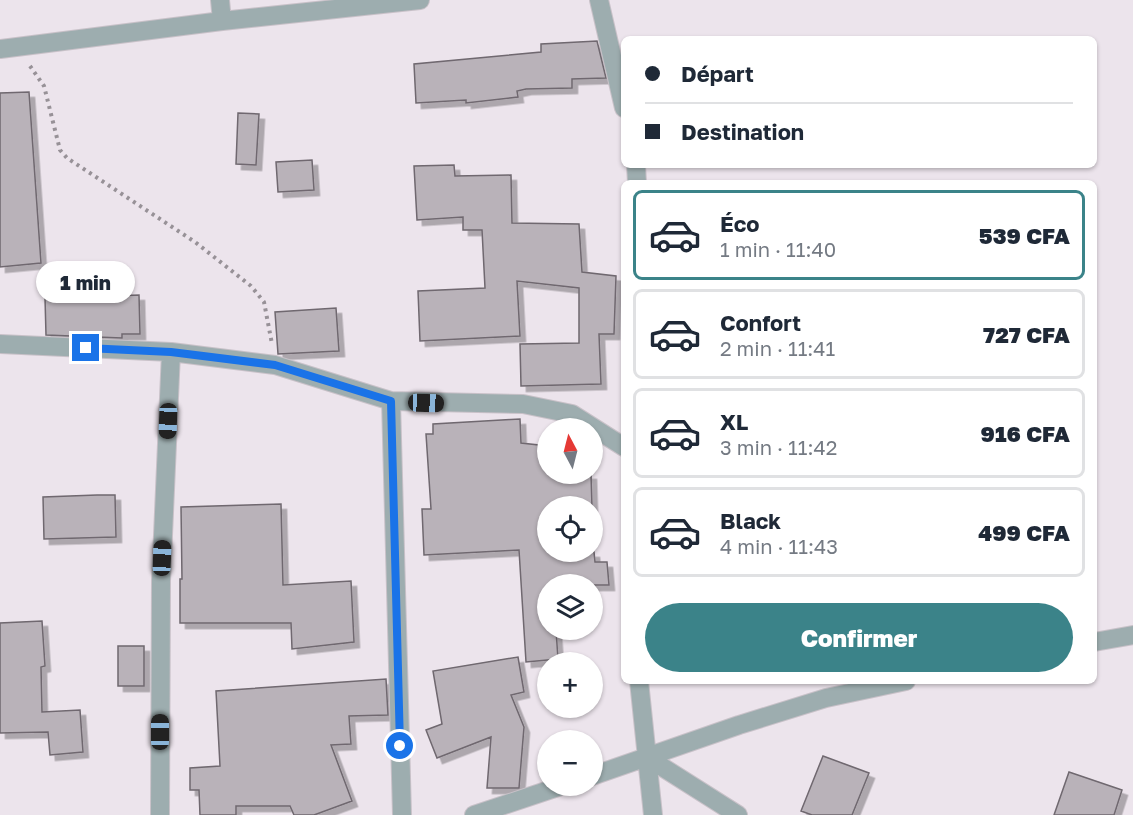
<!DOCTYPE html>
<html lang="fr">
<meta charset="utf-8">
<style>
body{margin:0;font-family:"Golos Text",sans-serif;background:#f6f6f7;color:#1f2937;height:100vh;display:flex;flex-direction:column;font-size:22px;white-space:nowrap}
*{box-sizing:border-box;margin:0}
p{font-size:20px;color:#747a83}
.icon{flex:none;width:33px;height:33px;fill:none;stroke:currentColor;stroke-width:2;stroke-linecap:round;stroke-linejoin:round}
.map{position:relative;flex:1;overflow:hidden}
.details{position:absolute;left:621px;top:180px;width:476px;height:504px;display:flex;flex-direction:column;background:#fff;border-radius:9px;box-shadow:0 2px 4px #0004}
.details>*{flex:none}
.top-card{position:absolute;left:621px;top:36px;width:476px;height:132px;border-radius:9px;box-shadow:0 2px 4px #0004;display:grid;align-content:center;height:132px;padding:0 24px;background:#fff}
.needle{width:39px;rotate:353deg}
.fabs{position:absolute;left:537px;top:418px;display:grid;gap:12px}
.fabs a{display:grid;place-items:center;width:66px;height:66px;border-radius:50%;background:#fff;box-shadow:0 2px 4px #0004;font-size:30px}
.end{position:absolute;width:27px;height:27px;margin:-14px;border:8px solid #1a73e8;background:#fff;box-shadow:0 0 0 3px #fff}
.from{border-radius:50%}
.bubble{position:absolute;height:42px;border-radius:21px;background:#fff;box-shadow:0 2px 4px #0004;font-size:20px;font-weight:800;line-height:42px;text-align:center}
.car{position:absolute;width:18px;height:36px;margin:-18px -9px;border-radius:8px;box-shadow:0 0 4px 2px #0007;background:linear-gradient(#222 24%,#8ab4d8 0 40%,#222 0 76%,#8ab4d8 0 86%,#222 0)}
.top-card b{display:flex;align-items:center;gap:21px;height:57px;font-size:22px}
.top-card b+b{border-top:2px solid #e0e1e3}
.top-card i{width:15px;height:15px;background:#1f2937}
ul{padding:10px 0 0;list-style:none}
li{display:flex;align-items:center;gap:18px;height:90px;margin:0 12px 9px;padding:0 12px;border:3px solid #e0e1e3;border-radius:9px}
li div{flex:1}
li b{display:block;font-size:22px}
li em{font-style:normal;font-weight:800}
li.selected{border-color:#3b8389}
li>.icon{width:54px;height:54px;stroke-width:1.5}
.button{display:flex;gap:12px;margin-top:auto;padding:12px 24px}
.button a{flex:1;height:69px;border-radius:36px;background:#3b8389;color:#fff;font-size:24px;font-weight:800;line-height:69px;text-align:center}
.map>svg:first-child{display:block}
</style>
<div class="map">
<svg width="1133" height="815" viewBox="0 0 1133 815">
<defs>
<filter id="shadow"><feDropShadow dx="5.5" dy="5.5" stdDeviation="0" flood-color="#0004"/></filter>
</defs>
<rect width="100%" height="100%" fill="#ece4ec"/>
<!-- building -->
<path fill="#b9b2b9" stroke="#6f686f" stroke-width="1.5" filter="url(#shadow)" d="M597,41L606,78L572,79V88L526,89L517,91L518,97L466,103V100L416,103L414,64L541,52V44Z
M29,92L41,263L0,267V93Z
M238,113L259,114L256,165L236,164Z
M312,160L314,190L278,192L276,162Z
M454,165L455,176L511,175L512,223L579,224L582,272L616,276L614,334H599L601,384L521,386L520,344L579,343V288L517,281L520,336L420,341L418,291L485,288L482,230H463V217L417,220L414,166Z
M139,295L140,334H122V338L46,335L45,298Z
M336,308L339,351L278,354L275,312Z
M520,419L521,443L548,446V474H591L592,507H548V552H594L595,562H607L609,585H548V630H556L558,659L526,662L519,550L424,555L422,509H431L426,434H433V424Z
M97,495H115L116,537L44,539L43,497Z
M281,504L283,585L351,581L354,642L292,649L291,623H180V579H182L181,507Z
M42,621L45,666L41,667L42,712L80,710L83,752L50,755L48,732L0,733V623Z
M118,646H144V686H118Z
M518,657L524,692L511,695L524,727L519,788H487L491,737L437,758L426,730L442,724L433,671Z
M386,679L388,715L349,716L351,744L331,745L352,801L314,815H294L290,806H236V815H200L199,790H190V768L220,766L216,691Z
M823,756L869,773L852,815H812L801,811Z
M1069,772L1122,790L1114,815H1054Z"/>
<g fill="none" stroke-linecap="round" stroke-linejoin="round">
<defs>
<path id="minor" d="M220,0L222,21
M599,0L624,108
M0,49L222,21L420,0
M636,165L637,183
M0,344L171,352L275,365L391,401L523,404L572,414L624,447
M391,401L402,815
M1094,642L1133,635
M639,681L653,815
M648,758L738,815
M592,776L739,725L826,698L906,681
M160,815L161,581L171,352
M474,815L561,786"/>
</defs>
<!-- minor casing -->
<use href="#minor" stroke="#c8c1c8" stroke-width="20"/>
<!-- path -->
<path stroke="#979197" stroke-width="4" stroke-dasharray="3 4.5" stroke-linecap="butt" d="M30,66L44,86L60,150L67,158L195,242L251,286L264,302L272,344"/>
<!-- minor -->
<use href="#minor" stroke="#9dadaf" stroke-width="18"/>
</g>
<g fill="none" stroke-linecap="round" stroke-linejoin="round">
<!-- route -->
<path stroke="#1a73e8" stroke-width="8" d="M86,348L171,352L275,365L391,401L400,746"/>
</g>
</svg>
<div class="fabs">
<a><svg class="needle" viewBox="-14 -14 28 28"><path d="M0-13l5 13h-10z" fill="#e53935"/><path d="M0 13l5-13h-10z" fill="#747a83"/></svg></a>
<a><svg class="icon" aria-label="locate" viewBox="0 0 24 24"><circle cx="12" cy="12" r="6"/><path d="M12 2v4M12 18v4M2 12h4M18 12h4"/></svg></a>
<a><svg class="icon" aria-label="layers" viewBox="0 0 24 24"><path d="M12 4l9 5-9 5-9-5zM3 14l9 5 9-5"/></svg></a>
<a>+</a>
<a>−</a>
</div>
<i class="end from" style="left:400px;top:746px"></i>
<i class="end" style="left:86px;top:348px"></i>
<div class="bubble" style="left:36px;top:261px;width:99px">1 min</div>
<i class="car" style="left:426px;top:403px;rotate:92deg"></i>
<i class="car" style="left:168px;top:421px;rotate:182deg"></i>
<i class="car" style="left:162px;top:558px;rotate:2deg"></i>
<i class="car" style="left:160px;top:732px;rotate:0deg"></i>
<div class="top-card">
<b><i class="from"></i>Départ</b>
<b><i></i>Destination</b>
</div>
<section class="details">
<ul>
<li class="selected"><svg class="icon" aria-label="car" viewBox="0 0 24 24"><path d="M5 17H2v-5l4-1 3-4h7l3 4 3 1v5h-3M9 17h6M6 11h13"/><circle cx="7" cy="17" r="2"/><circle cx="17" cy="17" r="2"/></svg><div><b>Éco</b><p>1 min · 11:40</p></div><em>539 CFA</em></li>
<li><svg class="icon" aria-label="car" viewBox="0 0 24 24"><path d="M5 17H2v-5l4-1 3-4h7l3 4 3 1v5h-3M9 17h6M6 11h13"/><circle cx="7" cy="17" r="2"/><circle cx="17" cy="17" r="2"/></svg><div><b>Confort</b><p>2 min · 11:41</p></div><em>727 CFA</em></li>
<li><svg class="icon" aria-label="car" viewBox="0 0 24 24"><path d="M5 17H2v-5l4-1 3-4h7l3 4 3 1v5h-3M9 17h6M6 11h13"/><circle cx="7" cy="17" r="2"/><circle cx="17" cy="17" r="2"/></svg><div><b>XL</b><p>3 min · 11:42</p></div><em>916 CFA</em></li>
<li><svg class="icon" aria-label="car" viewBox="0 0 24 24"><path d="M5 17H2v-5l4-1 3-4h7l3 4 3 1v5h-3M9 17h6M6 11h13"/><circle cx="7" cy="17" r="2"/><circle cx="17" cy="17" r="2"/></svg><div><b>Black</b><p>4 min · 11:43</p></div><em>499 CFA</em></li>
</ul>
<div class="button"><a>Confirmer</a></div>
</section>
</div>
